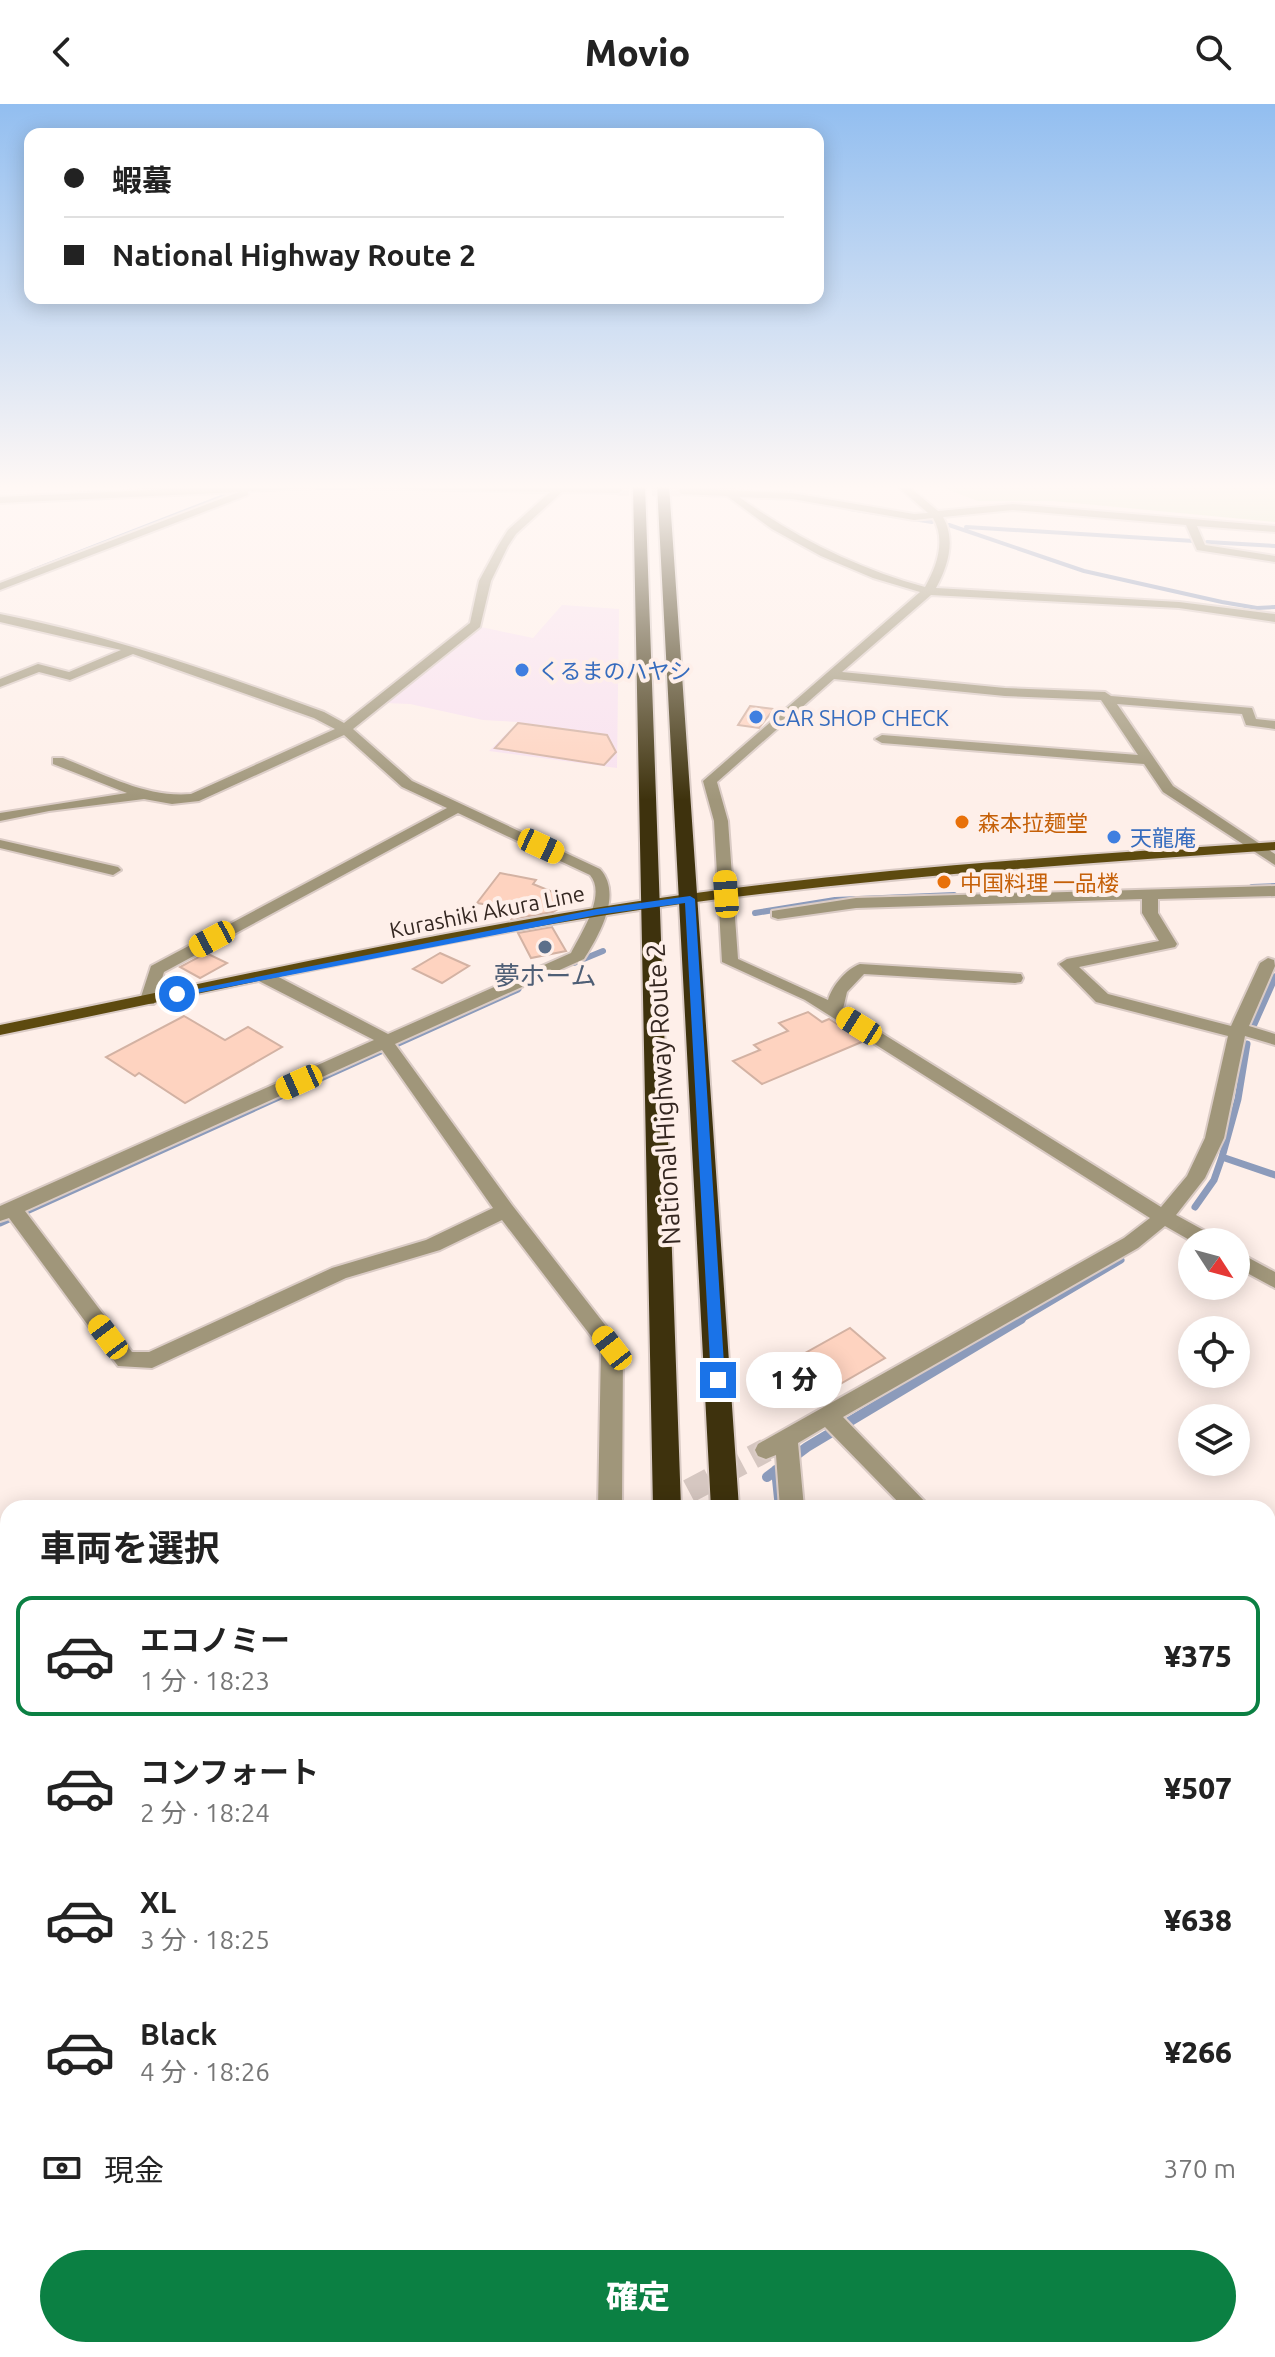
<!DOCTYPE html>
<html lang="ja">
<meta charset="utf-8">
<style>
body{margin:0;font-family:Ubuntu,"Noto Sans JP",sans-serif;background:#f6f6f6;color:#222;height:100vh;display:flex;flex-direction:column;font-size:30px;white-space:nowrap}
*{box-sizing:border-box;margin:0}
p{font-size:26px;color:#767676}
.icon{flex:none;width:44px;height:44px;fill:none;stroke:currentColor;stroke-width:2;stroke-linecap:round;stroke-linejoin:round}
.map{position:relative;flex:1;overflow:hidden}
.details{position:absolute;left:0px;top:1396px;width:1276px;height:858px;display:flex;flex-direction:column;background:#fff;border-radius:24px 24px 0 0;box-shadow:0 4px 20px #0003}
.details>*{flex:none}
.top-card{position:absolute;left:24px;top:24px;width:800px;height:176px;border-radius:16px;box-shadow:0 4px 20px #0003;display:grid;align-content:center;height:176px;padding:0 40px;background:#fff}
.needle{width:52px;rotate:126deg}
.tools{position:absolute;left:1178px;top:1124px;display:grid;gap:16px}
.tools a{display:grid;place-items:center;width:72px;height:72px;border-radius:50%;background:#fff;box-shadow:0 4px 20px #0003;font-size:40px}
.end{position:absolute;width:36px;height:36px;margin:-18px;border:10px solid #1a73e8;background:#fff;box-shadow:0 0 0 4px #fff}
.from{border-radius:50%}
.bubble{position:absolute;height:56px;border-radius:28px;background:#fff;box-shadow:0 4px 20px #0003;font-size:26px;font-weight:800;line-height:56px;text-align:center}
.car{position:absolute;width:24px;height:48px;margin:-24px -12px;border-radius:10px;box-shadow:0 0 6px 2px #0007;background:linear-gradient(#f5c518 24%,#345 0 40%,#f5c518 0 76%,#345 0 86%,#f5c518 0)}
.top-card b{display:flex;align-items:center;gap:28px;height:76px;font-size:30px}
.top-card b+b{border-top:2px solid #e0e0e0}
.top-card i{width:20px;height:20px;background:#222}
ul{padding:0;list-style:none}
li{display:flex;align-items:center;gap:24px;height:120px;margin:0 16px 12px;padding:0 24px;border:4px solid transparent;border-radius:16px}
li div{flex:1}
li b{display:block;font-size:30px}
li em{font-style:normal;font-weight:800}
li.current{border-color:#0b8043}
li>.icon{width:72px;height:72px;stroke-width:1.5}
h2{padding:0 40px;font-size:36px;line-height:96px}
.pay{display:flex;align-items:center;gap:20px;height:88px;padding:0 40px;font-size:30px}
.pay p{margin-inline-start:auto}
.primary-button{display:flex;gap:16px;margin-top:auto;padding:16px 40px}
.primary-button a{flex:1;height:92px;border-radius:48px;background:#0b8043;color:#fff;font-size:32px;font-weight:800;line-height:92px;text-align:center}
header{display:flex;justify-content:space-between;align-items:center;height:104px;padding:0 40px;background:#fff;font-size:36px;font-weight:800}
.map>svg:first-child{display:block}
</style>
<header><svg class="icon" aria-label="back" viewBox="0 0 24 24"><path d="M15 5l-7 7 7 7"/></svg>Movio<svg class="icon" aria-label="search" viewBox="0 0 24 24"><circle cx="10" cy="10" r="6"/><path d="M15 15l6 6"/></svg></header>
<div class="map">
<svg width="1275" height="2253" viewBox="0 0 1275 2253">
<rect width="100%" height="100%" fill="#feefe9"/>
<!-- commercial -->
<path fill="#f8e1ef" d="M562,501L619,505L617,664L489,647L518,618L483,616L410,600L385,599L481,523L533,534Z"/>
<!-- green -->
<path fill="#d9e8bb" d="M950,381H1275V418L1053,397H978L943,384Z"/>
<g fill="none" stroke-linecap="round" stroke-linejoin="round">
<!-- stream-far4 -->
<path stroke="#8c9bbb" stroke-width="4" d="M683,383L725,385
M307,384H365
M850,405L932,418
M949,421L1084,467L1222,498L1257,504L1275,503
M966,423L1194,437
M1207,438L1275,442
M31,467L239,386"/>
<!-- stream-far3 -->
<path stroke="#8c9bbb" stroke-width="6" d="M1252,783L1275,782
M755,809L835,796L954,791
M574,859L603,847"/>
<!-- stream-far2 -->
<path stroke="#8c9bbb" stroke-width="7" d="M1254,920L1275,873
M1247,940L1238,995L1222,1053L1275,1071
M1195,1103L1214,1076L1222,1053
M0,1119L518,885
M1018,1217L1121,1156"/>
<!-- stream-far1 -->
<path stroke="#8c9bbb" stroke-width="10" d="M776,1366L780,1404
M767,1373L807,1343L1021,1215
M0,1469H8"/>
<!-- stream -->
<path stroke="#8c9bbb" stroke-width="12" d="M1268,1762L1275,1756
M295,2253L304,2246"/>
</g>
<!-- building -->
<path fill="#fed3c0" stroke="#d3b2a3" stroke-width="2" d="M750,602L774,605L759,624L738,621Z
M518,619L607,631L616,648L604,661L495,644Z
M500,769L536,776L533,780L572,796L553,808L511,815L509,812L484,807L489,801L477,799Z
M552,823L566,847L531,854L518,829Z
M206,849L227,859L200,874L180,863Z
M440,849L469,862L442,879L413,865Z
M808,908L822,918L829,915L864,937L762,980L733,957L760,946L754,941L788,927L779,919Z
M184,912L225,936L248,923L282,943L185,999L139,969L135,972L106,953Z
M850,1224L885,1254L816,1294L782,1262Z"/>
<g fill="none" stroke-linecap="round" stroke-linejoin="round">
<!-- street-tunnel-far1 -->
<path stroke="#d6c7c1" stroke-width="11" stroke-dasharray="11 6" stroke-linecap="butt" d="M618,386L682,387"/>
<!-- street-tunnel -->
<path stroke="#d6c7c1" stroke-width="24" stroke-dasharray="24 12" stroke-linecap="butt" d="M657,1404L766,1346"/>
<defs>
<path id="street" d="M257,381H319L314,384L248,387V391L0,486V479L239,388L0,399V393Z
M353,381L618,383L623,386L618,389L562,388L516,430L508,442L491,477L480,523L353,625L412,677L600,765C623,790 599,831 584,855L395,940L512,1101L623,1244L622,1404H598L601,1245L502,1116L440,1146L346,1174L152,1264L118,1262L9,1114L0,1117V1102L374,936L257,876L255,872L257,868H269L388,930L571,849C581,829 607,791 590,771L458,709L164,868L154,900H142L140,896L151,862L447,704L402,683L344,631L199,697L172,700L144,695L49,707L0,717V709L127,689L53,660V654H63C104,670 146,694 191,690L335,625L314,614L133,550L70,576L39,568L0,583V575L38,560L69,568L121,546L0,518V510C112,532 217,569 324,608L344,619L470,519L479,477L498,442L508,426L550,388L358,384ZM382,946L493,1104L426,1136L332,1164L149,1248H132L25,1107Z
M896,381H907L938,407L1013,400L1275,422V428L1197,422L1205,441L1275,452V458L1197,446L1186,421L1013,406L943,413C956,436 948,462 936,484L1179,498L1275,510V518L1179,504L931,491L842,568L1005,584L1105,588L1111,592L1252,604L1256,615L1275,617V625L1246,621L1242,610L1117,600L1173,682L1275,750V761L1163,688L1144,660L882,639L875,635L882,631L1138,651L1101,596L1005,592L834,575L717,678L728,717L738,855L828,896C832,882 846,865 860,860L1021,870L1023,874L1021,878L1015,879L864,870L847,888L843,905L1161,1103L1187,1072L1205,1034L1228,932L1096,898L1059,860L1067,855L1159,837L1142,809V795L856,804L778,815L772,813V807L856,794L1275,782V792L1158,795V809L1177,840L1175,843L1079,863L1108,890L1231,922L1260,859L1268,854L1274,856L1275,862L1249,922L1275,930V941L1245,932L1224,1034L1205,1074L1176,1111L1216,1133L1219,1138H1193L1165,1122L1138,1144L843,1313L931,1404H904L825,1323L798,1339L804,1404H780L776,1351L766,1355L758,1352L755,1346L758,1340L1124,1134L1150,1114L805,896L722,858L714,717L703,677L920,488L873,474L821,452L772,425L727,392L682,390L677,387L682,384L792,389L914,410L928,409ZM739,393L792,395L914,416L933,414C946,436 937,462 925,483C858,465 796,434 739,393Z
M0,736L118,763L121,766L113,771L0,744Z
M1236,1147L1275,1168V1184L1236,1163Z
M1268,1575L1275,1578V1603L1268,1600Z
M0,1686L8,1689V1728L0,1725Z
M1275,1765V1797L1268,1800V1768Z
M8,1785V1814L0,1817V1788Z
M219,2246H262L259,2253H216Z
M895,2246H933L936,2253H898Z"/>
<path id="primary" d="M1275,738V746C1077,760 878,773 681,800C452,832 226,885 0,931V921C226,875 452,823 681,791C878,764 1077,751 1275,738Z"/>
<path id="highway" d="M633,381H645L681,1404H653Z
M657,381H669L739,1404H711Z
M674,2246H716V2253H674Z
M756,2246H798V2253H756Z"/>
</defs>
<!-- street casing -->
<use href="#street" stroke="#dacbc5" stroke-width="4"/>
<!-- primary casing -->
<use href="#primary" stroke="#dacbc5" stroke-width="4"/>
<!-- highway casing -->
<use href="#highway" stroke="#dacbc5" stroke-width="4"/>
<!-- street -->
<use href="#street" fill="#a0967a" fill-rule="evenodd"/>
<!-- primary -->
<use href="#primary" fill="#5d4a0f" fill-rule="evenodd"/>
<!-- highway -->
<use href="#highway" fill="#3e320d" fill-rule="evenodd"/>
</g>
<!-- sky -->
<linearGradient id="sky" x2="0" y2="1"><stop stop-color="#92bef0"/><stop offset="0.55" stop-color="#fff8f5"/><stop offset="1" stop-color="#fff8f5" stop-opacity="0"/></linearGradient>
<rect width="1275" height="696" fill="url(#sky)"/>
<!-- route -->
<path fill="#1a73e8" d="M690,792L695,795L725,1276L718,1282L711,1276L685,799L597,811L177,893L172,890L597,805Z"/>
<!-- markers -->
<g fill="#3f7fe0" stroke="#feefe9" stroke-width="3">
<circle cx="522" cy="566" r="8"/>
<circle cx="756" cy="613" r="8"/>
<circle cx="1114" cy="733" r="8"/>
</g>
<g fill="#e8710a" stroke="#feefe9" stroke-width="3">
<circle cx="962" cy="718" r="8"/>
<circle cx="944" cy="778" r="8"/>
</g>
<circle fill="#5c6f8a" stroke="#feefe9" stroke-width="3" cx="545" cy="843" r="8"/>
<g text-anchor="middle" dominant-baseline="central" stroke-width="8" stroke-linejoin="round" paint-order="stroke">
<!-- far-shop labels -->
<g font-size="22" fill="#366cbe" stroke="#feefe9" text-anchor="start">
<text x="538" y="566">くるまのハヤシ</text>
<text x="772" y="613">CAR SHOP CHECK</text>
<text x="1130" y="733">天龍庵</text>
</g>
<!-- far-food labels -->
<g font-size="22" fill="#c56008" stroke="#feefe9" text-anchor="start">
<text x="978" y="718">森本拉麺堂</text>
<text x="960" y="778">中国料理 一品楼</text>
</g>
<!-- far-street labels -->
<g font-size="22" fill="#342721" stroke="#feefe9">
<text transform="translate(487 807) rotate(-11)">Kurashiki Akura Line</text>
</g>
<!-- service labels -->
<g font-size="26" fill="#4e5e75" stroke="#feefe9">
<text x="545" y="871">夢ホーム</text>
</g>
<!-- street labels -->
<g font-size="26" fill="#342721" stroke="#feefe9">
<text transform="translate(663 990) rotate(-93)">National Highway Route 2</text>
</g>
</g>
</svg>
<div class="tools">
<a><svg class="needle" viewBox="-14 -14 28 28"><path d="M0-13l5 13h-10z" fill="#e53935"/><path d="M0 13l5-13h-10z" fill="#767676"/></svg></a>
<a><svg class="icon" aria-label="locate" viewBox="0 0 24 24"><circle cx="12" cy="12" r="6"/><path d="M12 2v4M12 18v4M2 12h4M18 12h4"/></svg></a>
<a><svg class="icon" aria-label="layers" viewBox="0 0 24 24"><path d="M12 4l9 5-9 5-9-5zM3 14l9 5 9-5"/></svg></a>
</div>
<i class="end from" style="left:177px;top:890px"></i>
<i class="end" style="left:718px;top:1276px"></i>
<div class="bubble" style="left:746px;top:1248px;width:96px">1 分</div>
<i class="car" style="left:541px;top:742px;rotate:115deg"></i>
<i class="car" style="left:726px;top:790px;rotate:356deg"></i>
<i class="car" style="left:212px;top:835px;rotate:242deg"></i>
<i class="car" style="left:859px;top:922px;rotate:302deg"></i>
<i class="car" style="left:299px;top:978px;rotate:246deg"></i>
<i class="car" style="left:108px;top:1233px;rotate:323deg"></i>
<i class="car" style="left:612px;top:1244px;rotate:322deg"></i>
<div class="top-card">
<b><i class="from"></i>蝦蟇</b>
<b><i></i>National Highway Route 2</b>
</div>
<section class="details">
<h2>車両を選択</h2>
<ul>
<li class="current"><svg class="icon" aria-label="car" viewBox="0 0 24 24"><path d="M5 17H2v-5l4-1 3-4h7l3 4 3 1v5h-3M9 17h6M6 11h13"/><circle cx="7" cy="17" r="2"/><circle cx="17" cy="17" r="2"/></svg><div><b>エコノミー</b><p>1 分 · 18:23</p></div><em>¥375</em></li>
<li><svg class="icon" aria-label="car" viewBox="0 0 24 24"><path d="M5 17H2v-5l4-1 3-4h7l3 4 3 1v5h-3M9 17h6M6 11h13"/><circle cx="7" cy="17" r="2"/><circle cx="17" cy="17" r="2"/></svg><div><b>コンフォート</b><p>2 分 · 18:24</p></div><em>¥507</em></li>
<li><svg class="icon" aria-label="car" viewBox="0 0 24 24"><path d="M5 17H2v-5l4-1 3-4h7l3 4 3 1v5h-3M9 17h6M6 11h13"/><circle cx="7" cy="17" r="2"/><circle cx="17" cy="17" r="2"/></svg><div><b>XL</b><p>3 分 · 18:25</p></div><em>¥638</em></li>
<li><svg class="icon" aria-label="car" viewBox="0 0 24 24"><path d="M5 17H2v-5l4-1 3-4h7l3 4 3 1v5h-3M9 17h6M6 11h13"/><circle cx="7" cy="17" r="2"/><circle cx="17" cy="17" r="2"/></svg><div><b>Black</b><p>4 分 · 18:26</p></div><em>¥266</em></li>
</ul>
<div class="pay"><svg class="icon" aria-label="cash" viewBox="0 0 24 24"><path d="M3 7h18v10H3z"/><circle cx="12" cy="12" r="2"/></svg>現金<p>370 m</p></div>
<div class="primary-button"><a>確定</a></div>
</section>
</div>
